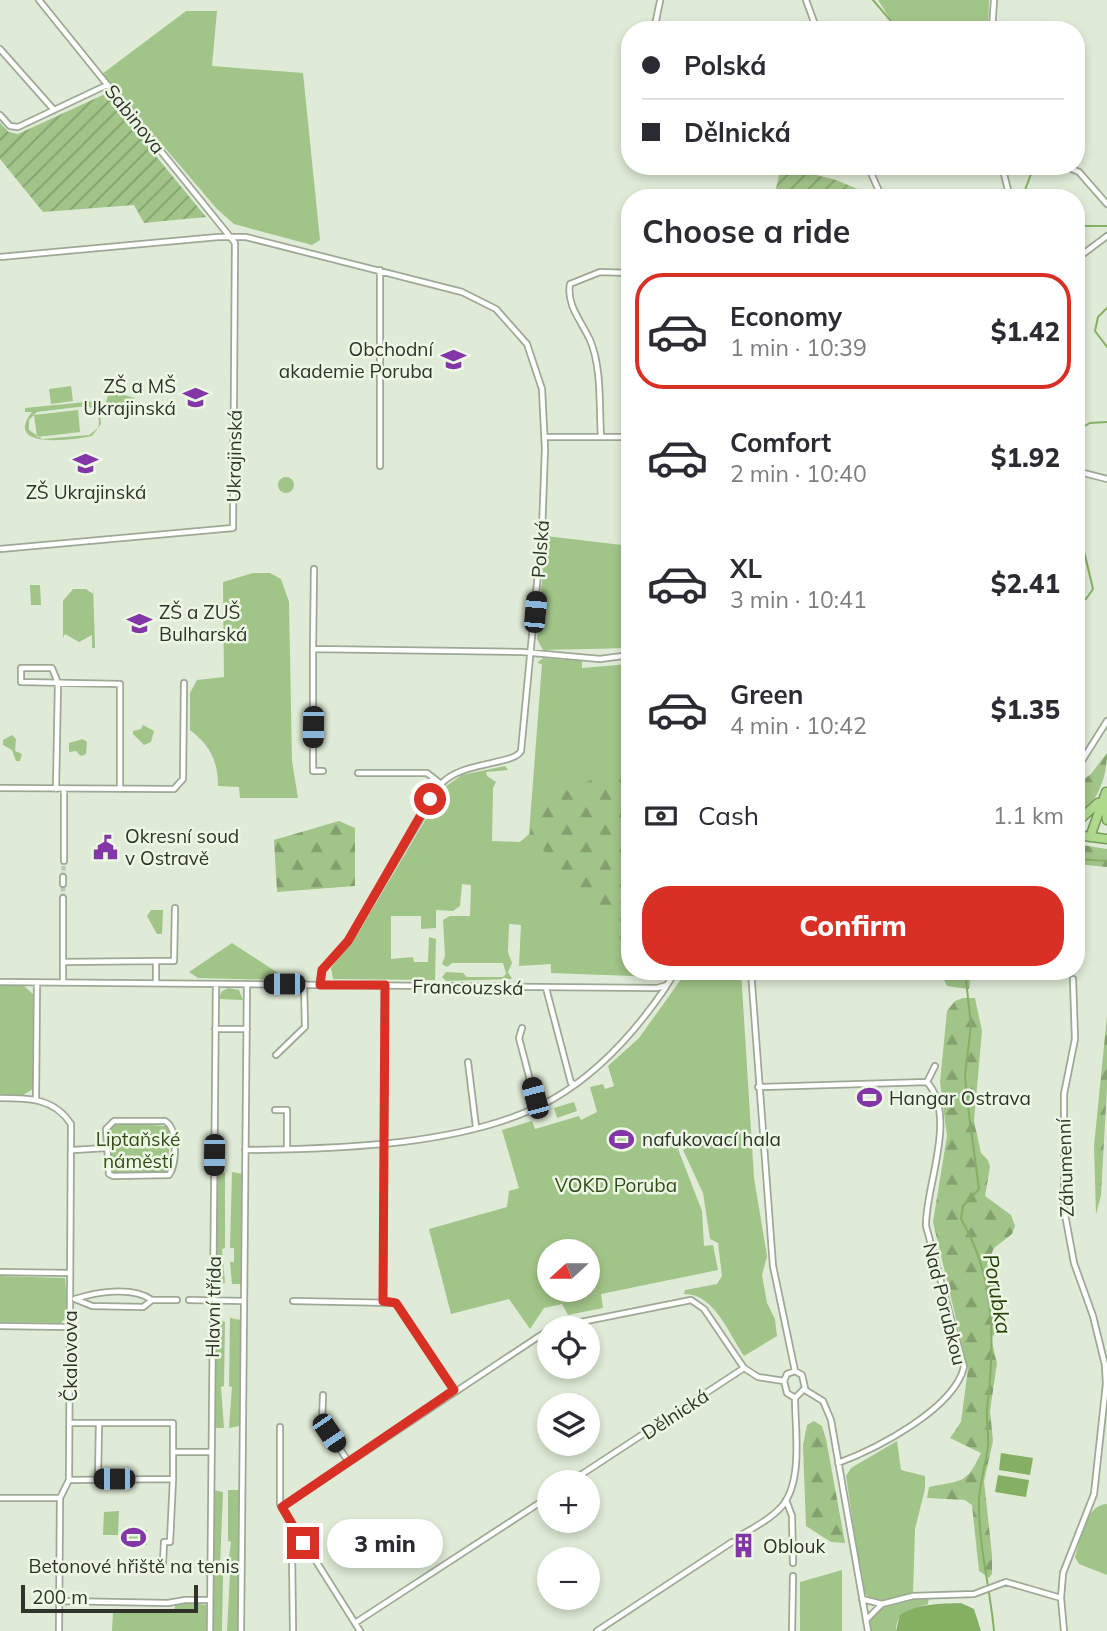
<!DOCTYPE html>
<meta charset="utf-8">
<style>
body{margin:0;font-family:Mulish,sans-serif;background:#f7f7f7;color:#2b2b33;height:100vh;display:flex;flex-direction:column;font-size:26px;white-space:nowrap}
*{box-sizing:border-box;margin:0}
p{font-size:23px;color:#7c7c81}
.icon{flex:none;width:38px;height:38px;fill:none;stroke:currentColor;stroke-width:2;stroke-linecap:round;stroke-linejoin:round}
.map{position:relative;flex:1;overflow:hidden}
.sheet{position:absolute;left:621px;top:189px;width:464px;height:791px;display:flex;flex-direction:column;background:#fff;border-radius:28px;box-shadow:0 4px 10px #0003}
.sheet>*{flex:none}
.top-card{position:absolute;left:621px;top:21px;width:464px;height:154px;border-radius:28px;box-shadow:0 4px 10px #0003;display:grid;align-content:center;height:154px;padding:0 21px;background:#fff}
.needle{width:46px;rotate:249deg}
.controls{position:absolute;left:537px;top:1239px;display:grid;gap:14px}
.controls a{display:grid;place-items:center;width:63px;height:63px;border-radius:50%;background:#fff;box-shadow:0 4px 10px #0003;font-size:35px}
.scale{position:absolute;left:21px;bottom:18px;width:177px;box-sizing:border-box;padding-left:7px;border:4px solid #2f332b;border-top:0;font-size:19px;line-height:24px;white-space:nowrap;color:#2f332b;-webkit-text-stroke:5px #ecf8e3;paint-order:stroke}
.end{position:absolute;width:32px;height:32px;margin:-16px;border:9px solid #d93025;background:#fff;box-shadow:0 0 0 4px #fff}
.from{border-radius:50%}
.bubble{position:absolute;height:49px;border-radius:24px;background:#fff;box-shadow:0 4px 10px #0003;font-size:23px;font-weight:800;line-height:49px;text-align:center}
.car{position:absolute;width:21px;height:42px;margin:-21px -10px;border-radius:9px;box-shadow:0 0 5px 2px #0007;background:linear-gradient(#222 24%,#8ab4d8 0 40%,#222 0 76%,#8ab4d8 0 86%,#222 0)}
.top-card b{display:flex;align-items:center;gap:24px;height:66px;font-size:26px}
.top-card b+b{border-top:2px solid #e1e1e2}
.top-card i{width:18px;height:18px;background:#2b2b33}
ul{padding:0;list-style:none}
li{display:flex;align-items:center;gap:21px;height:116px;margin:0 14px 10px;padding:0 7px;border:4px solid transparent;border-radius:28px}
li div{flex:1}
li b{display:block;font-size:26px}
li em{font-style:normal;font-weight:800}
li.current{border-color:#d93025}
li>.icon{width:63px;height:63px;stroke-width:1.5}
h2{padding:0 21px;font-size:32px;line-height:84px}
.pay{display:flex;align-items:center;gap:18px;height:77px;padding:0 21px;font-size:26px}
.pay p{margin-inline-start:auto}
.primary-button{display:flex;gap:14px;margin-top:auto;padding:14px 21px}
.primary-button a{flex:1;height:80px;border-radius:28px;background:#d93025;color:#fff;font-size:28px;font-weight:800;line-height:80px;text-align:center}
.map>svg:first-child{display:block}
</style>
<div class="map">
<svg width="1107" height="1631" viewBox="0 0 1107 1631">
<defs>
<pattern id="forest-firs" width="22" height="20" patternUnits="userSpaceOnUse" patternTransform="scale(1.75)"><rect width="22" height="20" fill="#a1c488"/><path d="M5 1l3.5 6h-7zM16 11l3.5 6h-7z" fill="#84a06f"/></pattern>
<pattern id="garden-furrows" width="10" height="10" patternUnits="userSpaceOnUse" patternTransform="scale(1.75)"><rect width="10" height="10" fill="#a1c488"/><path d="M-1 1l2-2M0 10L10 0M9 11l2-2" fill="none" stroke="#84a06f"/></pattern>
</defs>
<rect width="100%" height="100%" fill="#dfebd6"/>
<!-- green -->
<path fill="#a1c488" fill-rule="evenodd" d="M878,0H989L988,30H897Z
M186,11H217L212,66L303,73L320,240L312,245L234,224L217,209L102,74Z
M71,386L73,401L51,404L49,389Z
M109,391L135,398L131,413L105,406Z
M96,401L93,406L100,414L101,424L92,436C75,440 2,450 32,412H25V408ZM86,406C97,409 101,417 98,428L89,435L42,439L29,430V420L37,412Z
M78,410L80,432L37,437L34,415Z
M278 485a8 8 0 1 1 16 0a8 8 0 1 1-16 0Z
M546,536L630,546V648L543,650L537,639Z
M253,573H270L281,579L289,602L292,761L298,798H240L239,787L218,786C218,761 210,745 190,730V693L197,680L224,677L223,582Z
M93,582L95,648H92V635L79,642L65,634L63,638V601L73,589H86L93,594Z
M30,585H40L41,605H31Z
M543,658L582,661V668L629,664L619,942L625,951L630,952V971H668L660,977L551,973V964L519,966L521,925L509,924L508,952L512,963L508,972L512,979L446,981L442,977L446,972L463,973L467,977H503L506,974L503,963H452L447,967L442,964L445,956L443,920L450,916H470L471,885L462,884L460,906L453,911L436,910V928L421,929V916H391V959L413,957L414,962H428L429,937L436,939L435,980L333,979L331,968L358,933L445,787L462,775L505,766L508,770L486,772L487,776L496,782L493,788L492,841L520,842L529,834L542,664L537,663Z
M143,725L154,731L151,742L144,745L133,734V731L141,729Z
M12,735L16,739L15,751L22,754L20,761H16L12,750L3,745V740Z
M83,739L87,742L86,754L81,756L76,751L69,752V743Z
M151,910H163L162,934H157L147,916Z
M232,943L281,975V980L198,978L189,972Z
M687,971H741L754,1178L767,1256L762,1275L767,1303L775,1319L777,1336L744,1356C729,1334 714,1293 684,1294L685,1290L717,1284L722,1276L718,1243L710,1239L703,1193L683,1150L697,1136L678,1149L702,1211L704,1246L713,1245L718,1270L601,1294L603,1308L568,1315L562,1304L544,1308L530,1329L509,1299L451,1314L429,1229L507,1207L509,1191L519,1188L502,1130L532,1121L535,1129L579,1116L581,1120L597,1112L590,1087L603,1084L605,1089L614,1086L608,1066L639,1038ZM550,1251H588V1290H550Z
M0,986H24L34,995L33,1089L23,1095H0Z
M228,988L239,990L243,1000L219,999L221,992Z
M574,1102L577,1111L557,1118L554,1108Z
M113,1123L167,1126L170,1133L168,1170L165,1174L110,1173L107,1132Z
M225,1172V1248L222,1249L225,1283L216,1284L217,1174Z
M232,1172L242,1174L241,1284H232L230,1262H234V1248H230Z
M0,1276L65,1278L68,1315L61,1323L0,1322Z
M216,1318L225,1322L224,1386L221,1387L224,1428H215Z
M230,1318L241,1320L240,1426L229,1428L232,1387L229,1386Z
M897,1441L901,1470L925,1476V1489L915,1529L913,1594C896,1598 873,1610 863,1590L846,1476L851,1468Z
M214,1490L223,1492L220,1568H214Z
M228,1490H239V1568L228,1565L231,1542L228,1541Z
M1107,1504V1575L1079,1564L1075,1557C1081,1539 1085,1505 1107,1504Z
M119,1511L118,1535H103L104,1512Z
M122,1530H147V1545H122Z
M842,1570V1631H800V1582Z
M214,1572L223,1575L222,1631H213Z
M230,1573H239L238,1631H227Z
M929,1597L928,1604C912,1609 896,1612 896,1631H870V1621C879,1602 909,1598 929,1597Z
M180,1602L206,1605L207,1631H112L113,1611L174,1610L176,1603Z"/>
<!-- forest -->
<path fill="url(#forest-firs)" d="M1107,753C1107,776 1098,804 1076,817V785L1091,774Z
M630,768V849L622,848L619,930L530,836L533,805L614,770Z
M339,821L355,828V886L277,892L274,840Z
M1076,844L1107,849V867L1076,864Z
M940,971H971L969,989L947,986Z
M963,998H975L982,1031L974,1121L981,1153L988,1160L990,1167L985,1196L1011,1215L1015,1226L1012,1234L994,1248L987,1264C997,1293 1011,1312 991,1339L997,1363L990,1411L993,1441L984,1481L992,1555V1574L989,1578L979,1571L972,1505L965,1500L927,1498L929,1487C962,1480 966,1485 981,1453L950,1438L961,1422L968,1369L933,1222L947,1136L940,1082L947,1011L955,1001Z
M1107,1016V1087L1101,1195L1096,1215L1094,1146Z
M814,1421L822,1426L826,1439L845,1543L831,1542L806,1526L803,1445L807,1425Z"/>
<!-- garden -->
<path fill="url(#garden-furrows)" d="M105,94L206,217L144,223L134,205L43,212L0,159V123L9,132L18,134Z
M781,166L836,180L879,198H774Z
M622,848L630,849V952L625,951L619,942Z"/>
<!-- water -->
<path fill="#85b064" d="M1001,1453L1033,1458L1030,1475L999,1470Z
M998,1475L1029,1480L1026,1497L995,1492Z
M961,1603L974,1609L981,1631H896L900,1615C918,1603 940,1604 961,1603Z"/>
<g fill="none" stroke-linecap="round" stroke-linejoin="round">
<!-- stream -->
<path stroke="#85b064" stroke-width="2" d="M873,0L890,20L893,30
M1022,198L1034,166
M1076,218L1084,226H1107
M1107,308L1098,317L1095,331L1107,347
M1076,431L1090,423L1107,422
M1076,538L1084,551L1093,589L1086,599L1076,601
M1076,859L1107,861
M965,971L971,1025L965,1075L967,1099L979,1189L963,1206L961,1219C996,1278 995,1343 987,1409C986,1421 989,1434 988,1446C986,1464 980,1481 979,1499C978,1544 990,1587 994,1631"/>
<!-- minor-tunnel -->
<path stroke="#bcc6b4" stroke-width="4.5" stroke-dasharray="4.5 2" stroke-linecap="butt" d="M63,877L64,861
M63,898V884
M732,1542L743,1534"/>
<defs>
<path id="minor" d="M806,0L817,30
M654,30L660,1
M992,30L994,0
M0,49L54,110
M0,115L10,126L18,127L107,85
M868,166L882,198
M1002,166L1010,198
M1065,166L1079,172L1107,204
M1076,256L1083,254L1107,236
M0,257L218,237H246L462,292L496,309L527,344L542,389L545,449L542,531L521,751C514,765 462,761 441,784L348,941L322,970L320,985
M545,437H630
M601,437C599,406 602,368 590,340C582,322 566,305 570,284L600,272L630,273
M380,466V270
M1076,471L1107,479
M0,549L233,528L235,243L39,0
M313,649L314,569
M1078,767L1107,721
M323,771H313V649L522,652L600,659L630,655
M358,773H427L441,784
M0,788L174,789L183,779L184,683
M56,789L58,683L52,668H21V682L120,684V789
M64,861V789
M63,884V877
M63,962L156,961
M751,971L773,1266L795,1371
M0,982L657,988L667,985L676,971
M63,983V898
M156,983V961H174L175,908
M546,988L571,1083L575,1084
M522,1028L519,1038L537,1107
M215,1029H247
M276,1055L305,1027L304,984
M468,1062L476,1127
M758,1087L927,1082
M0,1098C29,1098 54,1098 71,1124L69,1480L60,1498L59,1631
M36,1098L37,983
M275,1110H287V1149
M114,1121H165C178,1128 177,1164 169,1175L113,1176L109,1174L106,1129Z
M73,1150L106,1148
M245,1150C339,1149 470,1146 553,1099C600,1072 636,1031 666,987
M0,1272L70,1273
M75,1299L92,1306L143,1307L152,1300H177
M75,1299C96,1292 133,1286 152,1300
M189,1300L244,1301
M293,1301L396,1303L454,1390
M383,1301L385,985
M0,1326L70,1327
M551,1328L691,1300L704,1309L744,1368
M805,1390L823,1401L831,1420L868,1631
M323,1395L322,1422L348,1461
M795,1398L787,1393L784,1381L787,1374L795,1371
M795,1398L805,1388L802,1375L795,1371
M280,1427V1504L360,1631
M173,1452H211
M838,1463C876,1449 954,1409 964,1367L926,1226C925,1187 958,1117 927,1082L935,1066
M98,1479L99,1423
M69,1480L173,1479V1423H70
M570,1482L744,1368L758,1377L784,1381
M0,1498H60
M786,1500L792,1516L793,1563
M282,1507L550,1329
M743,1534C757,1526 773,1517 783,1505C803,1479 795,1429 795,1398
M163,1563L164,1542H170L173,1479
M862,1599L882,1604L913,1596L974,1594L1006,1582L1061,1598
M59,1601L168,1603L185,1600H210
M866,1620L882,1604
M355,1623L550,1496
M210,1631L216,984
M241,1631L247,984
M293,1631L292,1550L303,1543
M597,1631L732,1542
M792,1631L793,1576
M1064,1631L1061,1598L1063,1573L1094,1494L1106,1384L1105,1365L1093,1316L1074,1263L1064,1209V1094L1075,1039L1073,979"/>
<path id="trunk" d="M1105,802L1107,820
M1076,823L1098,803
M1076,835L1107,839
M1090,837L1106,792"/>
</defs>
<!-- minor casing -->
<use href="#minor" stroke="#9da995" stroke-width="8"/>
<!-- trunk casing -->
<use href="#trunk" stroke="#759958" stroke-width="11"/>
<!-- minor -->
<use href="#minor" stroke="#fff" stroke-width="4.5"/>
<!-- trunk -->
<use href="#trunk" stroke="#afda8e" stroke-width="8"/>
</g>
<g fill="none" stroke-linecap="round" stroke-linejoin="round">
<!-- route -->
<path stroke="#d93025" stroke-width="9" d="M303,1543L282,1507L454,1390L396,1303L383,1301L385,985H320L322,970L348,941L430,799"/>
</g>
<!-- icons -->
<defs>
<symbol id="school-bare" viewBox="-9 -9 18 18"><path d="M0-5L7-2L0 1L-7-2ZM-4 1L0 2.5L4 1V4Q0 6-4 4Z" fill="#8336a8" stroke="#ecf8e3" stroke-width="2.5" paint-order="stroke"/></symbol>
<symbol id="civic-bare" viewBox="-9 -9 18 18"><path d="M-.6-6.5H3V-4.5H.6V-3L4-1V1h2V6H-6V1h2V-1L-.6-3ZM-1.2 2.5V6h2.4V2.5Z" fill="#8336a8" stroke="#ecf8e3" stroke-width="2.5" paint-order="stroke"/></symbol>
<symbol id="stadium-bare" viewBox="-9 -9 18 18"><path d="M0-5a6.5 5 0 1 0 0 10a6.5 5 0 1 0 0-10ZM-3.5-1.8h7v3.6h-7Z" fill="#8336a8" stroke="#ecf8e3" stroke-width="2.5" paint-order="stroke"/></symbol>
<symbol id="building-bare" viewBox="-9 -9 18 18"><path d="M-4-6H4V6H1V3H-1V6H-4ZM-2.5-4.3h1.7v1.8h-1.7ZM.8-4.3h1.7v1.8H.8ZM-2.5-1h1.7V.8h-1.7ZM.8-1h1.7V.8H.8Z" fill="#8336a8" stroke="#ecf8e3" stroke-width="2.5" paint-order="stroke"/></symbol>
</defs>
<g fill-rule="evenodd">
<use href="#school-bare" x="436" y="342" width="35" height="35"/>
<use href="#school-bare" x="178" y="380" width="35" height="35"/>
<use href="#school-bare" x="68" y="446" width="35" height="35"/>
<use href="#school-bare" x="122" y="606" width="35" height="35"/>
<use href="#civic-bare" x="88" y="830" width="35" height="35"/>
<use href="#stadium-bare" x="852" y="1080" width="35" height="35"/>
<use href="#stadium-bare" x="604" y="1122" width="35" height="35"/>
<use href="#stadium-bare" x="116" y="1520" width="35" height="35"/>
<use href="#building-bare" x="726" y="1528" width="35" height="35"/>
</g>
<g text-anchor="middle" dominant-baseline="central" stroke-width="5" stroke-linejoin="round" paint-order="stroke">
<!-- street labels -->
<g font-size="19" fill="#2f332b" stroke="#ecf8e3">
<text transform="translate(135 119) rotate(51)">Sabinova</text>
<text transform="translate(234 456) rotate(-89)">Ukrajinská</text>
<text transform="translate(540 549) rotate(-86)">Polská</text>
<text transform="translate(468 987) rotate(1)">Francouzská</text>
<text transform="translate(1065 1168) rotate(-92)">Záhumenní</text>
<text transform="translate(945 1304) rotate(76)">Nad Porubkou</text>
<text transform="translate(213 1307) rotate(-89)">Hlavní třída</text>
<text transform="translate(70 1356) rotate(-90)">Čkalovova</text>
<text transform="translate(675 1414) rotate(-33)">Dělnická</text>
</g>
<!-- poi labels -->
<g font-size="19" fill="#2f332b" stroke="#ecf8e3" text-anchor="start">
<text x="433" y="349" text-anchor="end">Obchodní<tspan x="433" dy="22">akademie Poruba</tspan></text>
<text x="176" y="386" text-anchor="end">ZŠ a MŠ<tspan x="176" dy="22">Ukrajinská</tspan></text>
<text x="86" y="492" text-anchor="middle">ZŠ Ukrajinská</text>
<text x="159" y="612">ZŠ a ZUŠ<tspan x="159" dy="22">Bulharská</tspan></text>
<text x="125" y="836">Okresní soud<tspan x="125" dy="22">v Ostravě</tspan></text>
<text x="889" y="1098">Hangar Ostrava</text>
<text x="642" y="1139">nafukovací hala</text>
<text x="763" y="1546">Oblouk</text>
<text x="134" y="1566" text-anchor="middle">Betonové hřiště na tenis</text>
</g>
<!-- park labels -->
<g font-size="19" fill="#314c17" stroke="#ecf8e3">
<text x="138" y="1139">Liptaňské<tspan x="138" dy="22">náměstí</tspan></text>
<text x="616" y="1185">VOKD Poruba</text>
</g>
<!-- water labels -->
<g font-size="21" font-style="italic" fill="#243f07" stroke="#ecf8e3">
<text transform="translate(998 1294) rotate(80)">Porubka</text>
</g>
</g>
</svg>
<div class="controls">
<a><svg class="needle" viewBox="-14 -14 28 28"><path d="M0-13l5 13h-10z" fill="#e53935"/><path d="M0 13l5-13h-10z" fill="#7c7c81"/></svg></a>
<a><svg class="icon" aria-label="locate" viewBox="0 0 24 24"><circle cx="12" cy="12" r="6"/><path d="M12 2v4M12 18v4M2 12h4M18 12h4"/></svg></a>
<a><svg class="icon" aria-label="layers" viewBox="0 0 24 24"><path d="M12 4l9 5-9 5-9-5zM3 14l9 5 9-5"/></svg></a>
<a>+</a>
<a>−</a>
</div>
<div class="scale">200 m</div>
<i class="end from" style="left:430px;top:799px"></i>
<i class="end" style="left:303px;top:1543px"></i>
<div class="bubble" style="left:327px;top:1519px;width:116px">3 min</div>
<i class="car" style="left:535px;top:612px;rotate:5deg"></i>
<i class="car" style="left:313px;top:727px;rotate:181deg"></i>
<i class="car" style="left:284px;top:984px;rotate:270deg"></i>
<i class="car" style="left:535px;top:1098px;rotate:345deg"></i>
<i class="car" style="left:214px;top:1155px;rotate:181deg"></i>
<i class="car" style="left:329px;top:1433px;rotate:146deg"></i>
<i class="car" style="left:114px;top:1479px;rotate:270deg"></i>
<div class="top-card">
<b><i class="from"></i>Polská</b>
<b><i></i>Dělnická</b>
</div>
<section class="sheet">
<h2>Choose a ride</h2>
<ul>
<li class="current"><svg class="icon" aria-label="car" viewBox="0 0 24 24"><path d="M5 17H2v-5l4-1 3-4h7l3 4 3 1v5h-3M9 17h6M6 11h13"/><circle cx="7" cy="17" r="2"/><circle cx="17" cy="17" r="2"/></svg><div><b>Economy</b><p>1 min · 10:39</p></div><em>$1.42</em></li>
<li><svg class="icon" aria-label="car" viewBox="0 0 24 24"><path d="M5 17H2v-5l4-1 3-4h7l3 4 3 1v5h-3M9 17h6M6 11h13"/><circle cx="7" cy="17" r="2"/><circle cx="17" cy="17" r="2"/></svg><div><b>Comfort</b><p>2 min · 10:40</p></div><em>$1.92</em></li>
<li><svg class="icon" aria-label="car" viewBox="0 0 24 24"><path d="M5 17H2v-5l4-1 3-4h7l3 4 3 1v5h-3M9 17h6M6 11h13"/><circle cx="7" cy="17" r="2"/><circle cx="17" cy="17" r="2"/></svg><div><b>XL</b><p>3 min · 10:41</p></div><em>$2.41</em></li>
<li><svg class="icon" aria-label="car" viewBox="0 0 24 24"><path d="M5 17H2v-5l4-1 3-4h7l3 4 3 1v5h-3M9 17h6M6 11h13"/><circle cx="7" cy="17" r="2"/><circle cx="17" cy="17" r="2"/></svg><div><b>Green</b><p>4 min · 10:42</p></div><em>$1.35</em></li>
</ul>
<div class="pay"><svg class="icon" aria-label="cash" viewBox="0 0 24 24"><path d="M3 7h18v10H3z"/><circle cx="12" cy="12" r="2"/></svg>Cash<p>1.1 km</p></div>
<div class="primary-button"><a>Confirm</a></div>
</section>
</div>
